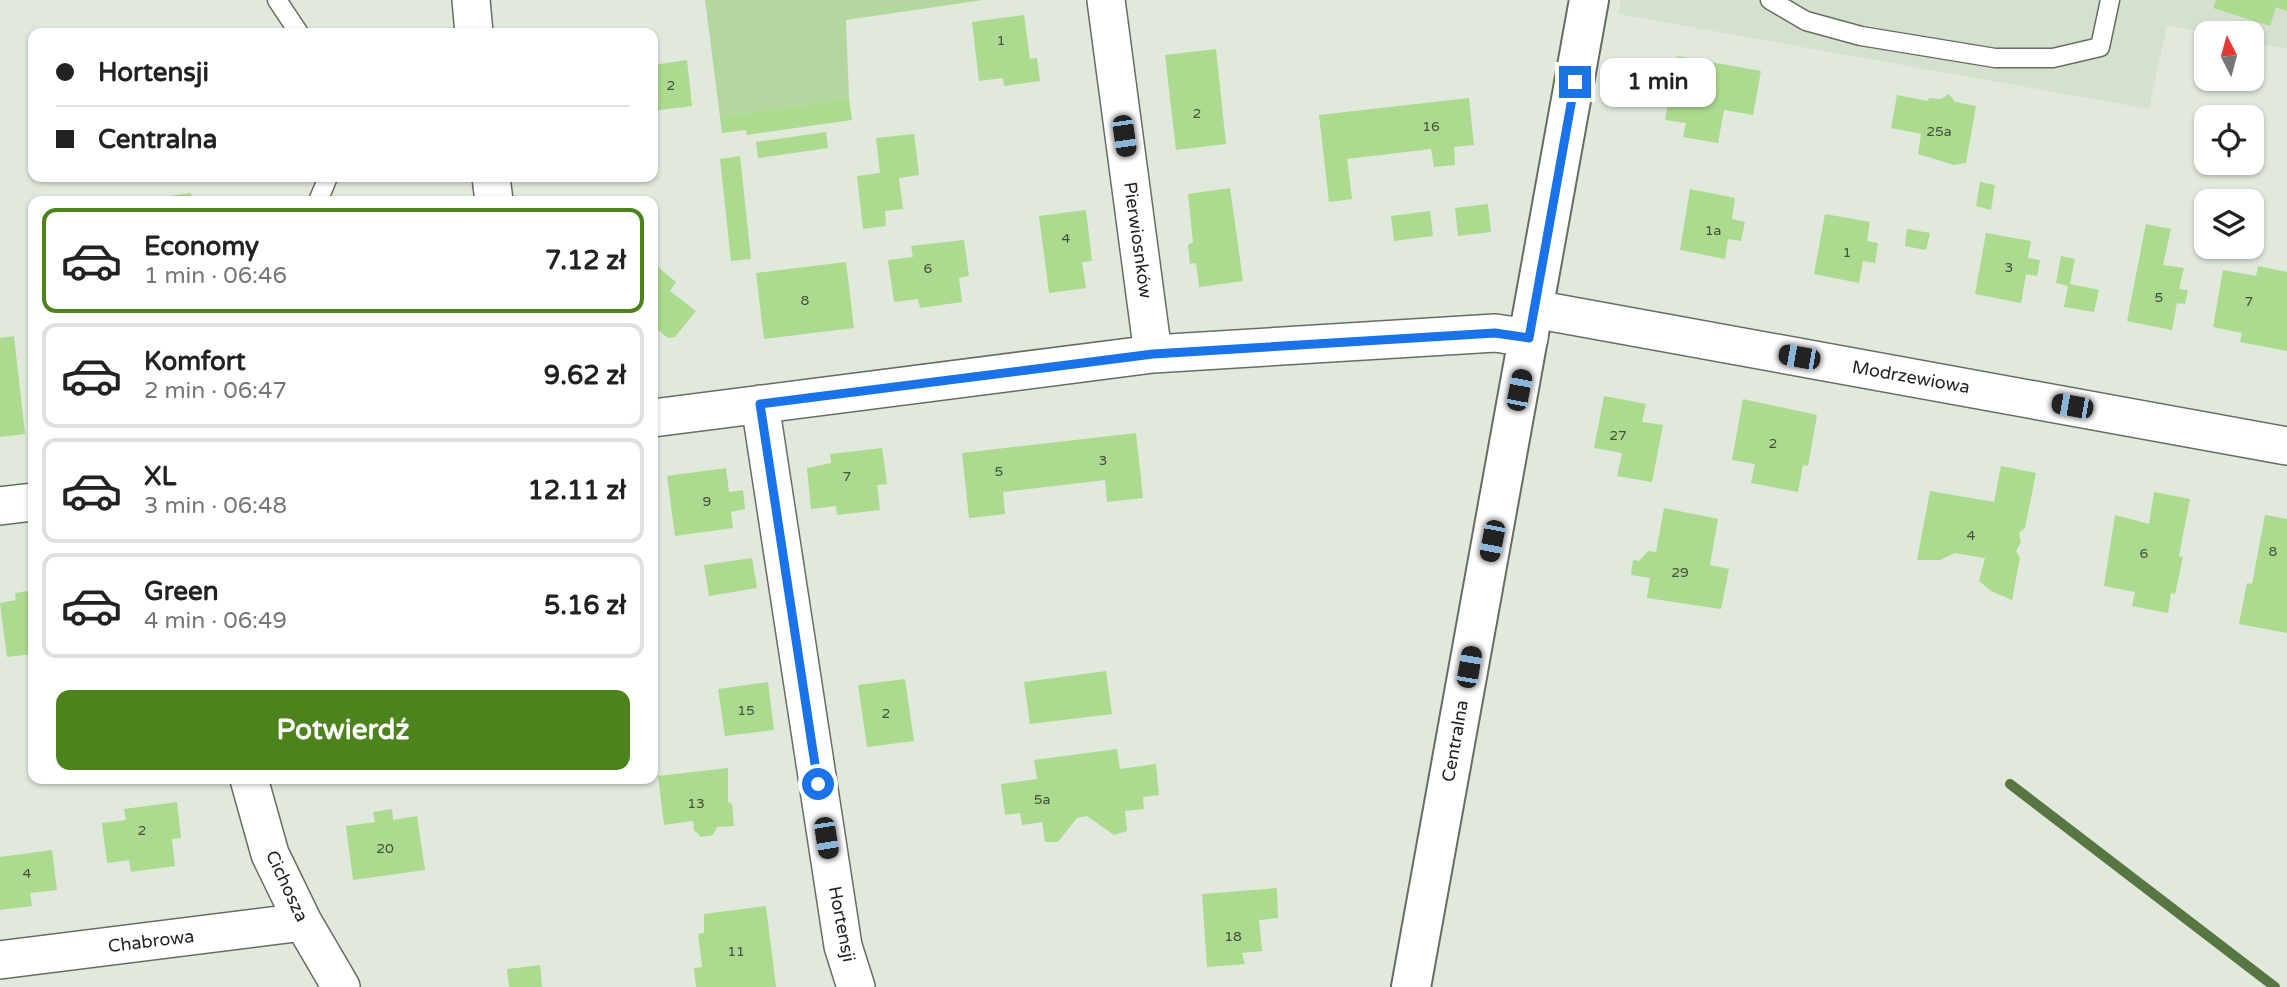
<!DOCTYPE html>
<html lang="pl">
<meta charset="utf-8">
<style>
body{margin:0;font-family:"Varela Round",sans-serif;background:#f6f6f6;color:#222;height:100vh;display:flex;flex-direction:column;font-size:26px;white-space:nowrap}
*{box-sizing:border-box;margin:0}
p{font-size:23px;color:#767676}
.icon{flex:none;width:38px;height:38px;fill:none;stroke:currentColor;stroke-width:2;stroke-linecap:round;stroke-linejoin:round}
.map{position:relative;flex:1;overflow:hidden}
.details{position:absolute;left:28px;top:196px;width:630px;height:588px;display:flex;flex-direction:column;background:#fff;border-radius:14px;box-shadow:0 2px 5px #0004}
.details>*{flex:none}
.guide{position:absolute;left:28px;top:28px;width:630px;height:154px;border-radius:14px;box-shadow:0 2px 5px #0004;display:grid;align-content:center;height:154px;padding:0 28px;background:#fff}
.needle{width:46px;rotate:354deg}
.controls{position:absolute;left:2194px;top:21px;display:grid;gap:14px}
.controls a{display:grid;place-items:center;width:70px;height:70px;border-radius:14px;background:#fff;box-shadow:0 2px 5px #0004;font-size:35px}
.end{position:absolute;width:32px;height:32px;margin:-16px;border:9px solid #1a73e8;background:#fff;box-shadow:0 0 0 4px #fff}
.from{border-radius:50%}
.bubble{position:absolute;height:49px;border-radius:14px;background:#fff;box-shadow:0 2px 5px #0004;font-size:23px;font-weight:700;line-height:49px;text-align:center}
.car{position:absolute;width:21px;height:42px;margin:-21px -10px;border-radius:9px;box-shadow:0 0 5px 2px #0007;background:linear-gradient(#222 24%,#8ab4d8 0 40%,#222 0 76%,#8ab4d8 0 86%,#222 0)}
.guide b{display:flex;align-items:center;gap:24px;height:66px;font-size:26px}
.guide b+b{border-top:2px solid #e0e0e0}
.guide i{width:18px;height:18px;background:#222}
ul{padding:12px 0 0;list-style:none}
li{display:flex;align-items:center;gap:21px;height:105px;margin:0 14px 10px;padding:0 14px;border:4px solid #e0e0e0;border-radius:14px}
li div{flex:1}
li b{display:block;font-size:26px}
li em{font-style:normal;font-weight:700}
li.on{border-color:#4c831c}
li>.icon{width:63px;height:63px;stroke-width:1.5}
.primary-button{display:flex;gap:14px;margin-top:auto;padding:14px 28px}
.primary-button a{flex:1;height:80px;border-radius:14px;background:#4c831c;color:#fff;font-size:28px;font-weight:700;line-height:80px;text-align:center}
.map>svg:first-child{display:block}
</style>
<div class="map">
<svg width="2287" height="987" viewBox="0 0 2287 987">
<rect width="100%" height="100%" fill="#e1e9dd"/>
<!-- built -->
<path fill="#d5e1ce" d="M1621,0H2287V49L2252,42V33H2207L2167,25L2149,109L1618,14Z"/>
<!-- green -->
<path fill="#b4d79f" d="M705,0H983L846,20L849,98L720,117Z"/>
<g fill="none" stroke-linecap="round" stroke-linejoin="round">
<!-- stream -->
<path stroke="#577642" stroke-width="10" d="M2010,784L2275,987"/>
</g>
<!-- building -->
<path fill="#acda8f" d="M2216,0H2287V11L2276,7L2270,26L2213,8Z
M1024,15L1030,59L1037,58L1040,81L1004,86L1003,78L979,81L972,22Z
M1216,49L1226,144L1176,150L1165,55Z
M1677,56L1761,71L1753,115L1724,110L1718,143L1683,137L1686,123L1665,120Z
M687,60L692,106L653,111V65Z
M1949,94L1955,102L1976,106L1966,163L1954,165L1918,154L1921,134L1891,128L1897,95L1928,101L1929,98L1941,99Z
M849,98L852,120L747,135L746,130L722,133L720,117Z
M1469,98L1474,145L1454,147L1455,165L1434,167L1431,149L1347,159L1352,199L1329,202L1319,115Z
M826,132L828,148L758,158L756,142Z
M914,134L919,175L899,178L903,209L885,211L886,226L863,229L857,176L880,173L876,138Z
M740,156L751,259L731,261L720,159Z
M1980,182L1995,185L1991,210L1976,206Z
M1230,188L1243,281L1199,287L1196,263L1190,264L1188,245L1193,242L1188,194Z
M1690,189L1735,198L1732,219L1745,222L1741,241L1728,239L1725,259L1680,250Z
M191,193L192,201H144V200Z
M1488,204L1491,232L1458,236L1455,208Z
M1086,210L1092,261L1082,262L1086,288L1049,293L1039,216Z
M1430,211L1433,236L1394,241L1391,216Z
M1825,214L1870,222L1867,241L1878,243L1875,263L1863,261L1859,283L1814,274Z
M2146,224L2171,229L2163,265L2184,268L2179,289L2188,290L2185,304L2177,303L2172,330L2127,321Z
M1907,229L1930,233L1926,250L1905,246Z
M1986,233L2031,241L2028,258L2040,260L2037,276L2026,274L2021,303L1975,294Z
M964,240L969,276L959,278L962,302L920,308L918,299L894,302L888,260L913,257L911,246Z
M2061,256L2075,259L2070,284L2099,290L2094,312L2064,307L2068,286L2056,283Z
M846,262L854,328L764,339L756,273Z
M653,263L676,282L670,291L696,311L675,337L668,338L653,326Z
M2258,266L2287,272V351L2240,342L2242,333L2213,327L2223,270L2256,276Z
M14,336L25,434L0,437V338Z
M1604,396L1646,404L1642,422L1663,425L1652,482L1617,476L1622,453L1594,448Z
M1743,399L1817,415L1808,466L1803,465L1798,492L1751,483L1755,464L1732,460Z
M1136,433L1143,498L1107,502L1105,480L1003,492L1005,514L969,518L962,453Z
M882,448L887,484L877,485L880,510L837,515L836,506L811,509L807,468L831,463L830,454Z
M2001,466L2036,473L2025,528L2019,533L2021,542L2016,551L2020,558L2012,600L1991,591L1979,581L1985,558L1955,553L1940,560H1917L1930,491L1994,502Z
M726,468L729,492L743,490L745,509L731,512L733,528L675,536L667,476Z
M2154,492L2190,499L2179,556L2183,557L2175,594L2171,593L2168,613L2132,606L2135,592L2104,586L2115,515L2149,524Z
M1664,508L1718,519L1710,565L1729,569L1721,609L1647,598L1650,578L1631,575L1633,560L1639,561L1648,551L1656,552Z
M2265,515L2287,519V633L2239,624L2247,583L2252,584Z
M752,558L757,588L709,596L704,565Z
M33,590V654L7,657L0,603L16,600L15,593Z
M1106,671L1112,714L1030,724L1024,682Z
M905,679L914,741L867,747L858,685Z
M768,682L774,730L725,736L718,689Z
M1117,749L1120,769L1156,764L1159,795L1143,797L1144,809L1125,811L1127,831L1114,835L1087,816L1077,818L1058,842H1045L1042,822L1022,825L1020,813L1005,815L1001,784L1037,779L1034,760Z
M728,768V802L732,804L734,826L717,827L713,835L701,837L694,830L693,821L664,825L658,776Z
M177,802L181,838L172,839L175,866L131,872L129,860L107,863L102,823L126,820L124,809Z
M392,809L393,820L417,816L425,870L353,880L346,826L375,822L373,812Z
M52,850L57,890L30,893L32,906L0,910V857Z
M1277,888L1278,918L1259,920L1262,951L1242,953L1245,964L1207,967L1202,894Z
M766,906L776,987H696L694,968L702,967L698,934L704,933V914Z
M540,965L542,987H509L507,969Z"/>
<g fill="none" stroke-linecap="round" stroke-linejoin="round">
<defs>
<path id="service" d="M277,0L299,33
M1770,0L1806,21L1861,36L1995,58H2053L2100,47L2110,0
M318,201L328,177"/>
<path id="minor" d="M471,0L474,33
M1106,0L1153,354
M491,177L494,201
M1534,309L2287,446
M760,404L843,946L856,987
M653,418L1153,354L1495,333L1529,338
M0,506L33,502
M249,779L270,854L303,922L341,987
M0,960L303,922"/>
<path id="tertiary" d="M1411,987L1589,0"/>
</defs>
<!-- service casing -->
<use href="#service" stroke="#666d62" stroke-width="21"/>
<!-- minor casing -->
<use href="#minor" stroke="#666d62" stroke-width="40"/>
<!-- tertiary casing -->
<use href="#tertiary" stroke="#666d62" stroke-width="42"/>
<!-- service -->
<use href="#service" stroke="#fff" stroke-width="18"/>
<!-- minor -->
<use href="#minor" stroke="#fff" stroke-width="37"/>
<!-- tertiary -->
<use href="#tertiary" stroke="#fff" stroke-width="38"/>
</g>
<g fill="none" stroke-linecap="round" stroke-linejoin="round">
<!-- route -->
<path stroke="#1a73e8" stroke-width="9" d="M818,784L760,404L1153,354L1495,333L1529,338L1575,82"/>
</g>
<g text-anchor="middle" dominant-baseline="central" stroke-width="5" stroke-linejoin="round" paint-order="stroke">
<!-- number labels -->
<g font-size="14" fill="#42503a">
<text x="1001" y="40">1</text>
<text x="671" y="85">2</text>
<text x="1197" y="113">2</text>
<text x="1431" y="126">16</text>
<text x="1939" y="131">25a</text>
<text x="1713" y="230">1a</text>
<text x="1066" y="238">4</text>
<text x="1847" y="252">1</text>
<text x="2009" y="267">3</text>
<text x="928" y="268">6</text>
<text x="2159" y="297">5</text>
<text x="805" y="300">8</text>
<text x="2249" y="301">7</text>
<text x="1618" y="435">27</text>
<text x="1773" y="443">2</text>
<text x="1103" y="460">3</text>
<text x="999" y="471">5</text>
<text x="847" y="476">7</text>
<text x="707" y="501">9</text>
<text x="1971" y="535">4</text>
<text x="2273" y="551">8</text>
<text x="2144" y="553">6</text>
<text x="1680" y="572">29</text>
<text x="746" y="710">15</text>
<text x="886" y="713">2</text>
<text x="1042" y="799">5a</text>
<text x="696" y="803">13</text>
<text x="142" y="830">2</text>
<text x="385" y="848">20</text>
<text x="27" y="873">4</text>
<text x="1233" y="936">18</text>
<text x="736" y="951">11</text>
</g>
<!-- street labels -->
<g font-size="18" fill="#1f221d" stroke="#fff">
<text transform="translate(1138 240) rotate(82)">Pierwiosnków</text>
<text transform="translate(1911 377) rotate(10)">Modrzewiowa</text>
<text transform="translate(1455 741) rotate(-80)">Centralna</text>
<text transform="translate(287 886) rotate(65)">Cichosza</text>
<text transform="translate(842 924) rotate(79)">Hortensji</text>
<text transform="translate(151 941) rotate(-7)">Chabrowa</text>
</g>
</g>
</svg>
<div class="controls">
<a><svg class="needle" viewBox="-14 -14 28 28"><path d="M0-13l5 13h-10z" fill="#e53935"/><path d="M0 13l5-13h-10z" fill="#767676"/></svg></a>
<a><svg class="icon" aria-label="locate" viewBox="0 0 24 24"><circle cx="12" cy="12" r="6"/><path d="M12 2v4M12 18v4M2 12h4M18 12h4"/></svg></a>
<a><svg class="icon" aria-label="layers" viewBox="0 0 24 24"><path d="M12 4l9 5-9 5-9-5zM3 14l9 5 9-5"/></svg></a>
</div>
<i class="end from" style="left:818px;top:784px"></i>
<i class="end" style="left:1575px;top:82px"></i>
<div class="bubble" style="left:1600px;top:58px;width:116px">1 min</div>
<i class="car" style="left:1124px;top:136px;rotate:172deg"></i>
<i class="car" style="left:1799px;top:357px;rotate:280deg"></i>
<i class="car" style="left:1519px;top:390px;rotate:11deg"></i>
<i class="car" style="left:2072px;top:406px;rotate:280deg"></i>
<i class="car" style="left:1492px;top:541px;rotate:191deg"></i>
<i class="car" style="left:1469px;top:667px;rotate:10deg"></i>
<i class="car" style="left:826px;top:838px;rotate:171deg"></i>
<div class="guide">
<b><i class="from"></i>Hortensji</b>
<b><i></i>Centralna</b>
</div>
<section class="details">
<ul>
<li class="on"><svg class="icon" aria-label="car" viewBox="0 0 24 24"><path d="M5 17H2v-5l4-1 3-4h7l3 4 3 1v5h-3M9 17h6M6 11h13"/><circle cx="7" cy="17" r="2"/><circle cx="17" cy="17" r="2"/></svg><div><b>Economy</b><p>1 min · 06:46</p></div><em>7.12 zł</em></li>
<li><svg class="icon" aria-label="car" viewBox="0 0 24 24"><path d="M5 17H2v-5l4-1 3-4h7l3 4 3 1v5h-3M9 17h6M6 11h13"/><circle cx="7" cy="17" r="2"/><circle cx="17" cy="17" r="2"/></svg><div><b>Komfort</b><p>2 min · 06:47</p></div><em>9.62 zł</em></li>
<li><svg class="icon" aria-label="car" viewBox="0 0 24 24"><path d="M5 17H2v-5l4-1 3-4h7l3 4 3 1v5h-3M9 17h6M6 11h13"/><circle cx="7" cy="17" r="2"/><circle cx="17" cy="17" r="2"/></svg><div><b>XL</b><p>3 min · 06:48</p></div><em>12.11 zł</em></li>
<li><svg class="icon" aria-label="car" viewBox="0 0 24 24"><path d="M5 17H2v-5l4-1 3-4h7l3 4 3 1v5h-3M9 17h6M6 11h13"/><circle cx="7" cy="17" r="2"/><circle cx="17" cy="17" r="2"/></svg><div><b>Green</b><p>4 min · 06:49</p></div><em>5.16 zł</em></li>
</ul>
<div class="primary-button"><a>Potwierdź</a></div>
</section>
</div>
